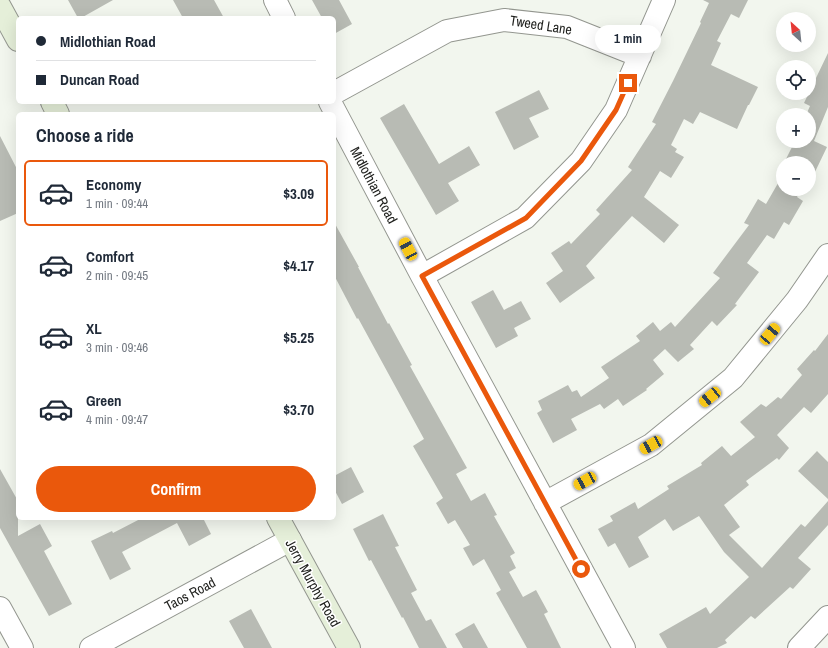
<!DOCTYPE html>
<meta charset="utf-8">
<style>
body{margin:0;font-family:"Archivo Narrow",sans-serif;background:#f6f6f7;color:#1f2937;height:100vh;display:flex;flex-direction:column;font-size:15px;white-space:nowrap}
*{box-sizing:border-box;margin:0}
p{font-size:13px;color:#747a83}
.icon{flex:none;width:22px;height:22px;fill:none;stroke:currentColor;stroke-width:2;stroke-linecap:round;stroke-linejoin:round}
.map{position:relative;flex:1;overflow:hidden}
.drawer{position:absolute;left:16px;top:112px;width:320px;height:408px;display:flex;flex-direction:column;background:#fff;border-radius:6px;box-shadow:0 4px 16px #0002}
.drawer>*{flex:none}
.hud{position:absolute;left:16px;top:16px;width:320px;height:88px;border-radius:6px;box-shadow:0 4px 16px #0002;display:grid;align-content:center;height:88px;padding:0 20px;background:#fff}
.needle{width:26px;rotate:333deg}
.buttons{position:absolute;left:776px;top:12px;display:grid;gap:8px}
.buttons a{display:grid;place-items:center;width:40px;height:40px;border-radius:50%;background:#fff;box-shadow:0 4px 16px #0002;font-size:20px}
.end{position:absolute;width:18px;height:18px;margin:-9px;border:5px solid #ea580c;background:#fff;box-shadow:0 0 0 2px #fff}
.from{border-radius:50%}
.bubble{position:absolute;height:28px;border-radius:14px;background:#fff;box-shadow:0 4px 16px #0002;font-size:13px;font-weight:700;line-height:28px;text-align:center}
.car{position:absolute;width:12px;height:24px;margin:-12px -6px;border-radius:5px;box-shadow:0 0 3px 1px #0007;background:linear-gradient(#f5c518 24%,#345 0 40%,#f5c518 0 76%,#345 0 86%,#f5c518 0)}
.hud b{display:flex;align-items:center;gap:14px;height:38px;font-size:15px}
.hud b+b{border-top:1px solid #e0e1e3}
.hud i{width:10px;height:10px;background:#1f2937}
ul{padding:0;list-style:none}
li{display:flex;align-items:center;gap:12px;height:66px;margin:0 8px 6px;padding:0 12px;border:2px solid transparent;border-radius:6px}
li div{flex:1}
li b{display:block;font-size:15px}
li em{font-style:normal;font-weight:700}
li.active{border-color:#ea580c}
li>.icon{width:36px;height:36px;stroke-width:1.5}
h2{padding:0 20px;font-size:18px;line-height:48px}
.button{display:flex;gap:8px;margin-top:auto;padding:8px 20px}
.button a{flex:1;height:46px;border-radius:24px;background:#ea580c;color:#fff;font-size:16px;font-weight:700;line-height:46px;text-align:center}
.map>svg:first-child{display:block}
</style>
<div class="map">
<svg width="828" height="648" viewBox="0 0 828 648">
<rect width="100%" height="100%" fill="#f2f6ee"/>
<!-- building -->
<path fill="#b8bbb4" d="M68,0H113L81,18H78Z
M173,0H214L224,18H183Z
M312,0H339L352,24L334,34V18H322Z
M703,0H748L739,18L731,14L717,41L721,43L711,65L758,87L749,105H748L737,129L700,112L693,124L684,119L671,145L677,149L675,152L684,157L671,178L660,171L644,197L679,225L664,243L632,216L586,266L595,278L560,303L546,283L563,271L551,253L569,241L571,244L600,214L596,210L632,170L628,167L656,124L652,122L673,81L701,23L700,22L709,3Z
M828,53V107L814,141L827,147L814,174L809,171V172V163H784L795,141H809V115H806L810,106L804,103Z
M539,90L549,109L529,118L539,137L514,150L495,112Z
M404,104L439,164L469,146L480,165L448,183L459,201L436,215L380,118Z
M0,136L18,171V213L0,221Z
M783,166V189H801L797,197L803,201L789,225L784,222L774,239L767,235L747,263L759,272L735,304L737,305L717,326L712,321L690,345L694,349L678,362L665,349L653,360L664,374L646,389L647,390L623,406L618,399L604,409L600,404L571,419L577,430L553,443L537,413L542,410L538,401L568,385L572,392L577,390L581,397L609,378L601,367L640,341L636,336L653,322L660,331L671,322L675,327L720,278L713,273L749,225L744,223L758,199L766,204L781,178L778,177Z
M334,222L359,267H358L388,324L389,323L412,365L410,366L467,468L456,474L471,501L485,493L497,515L494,516L515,553L510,556L516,568L509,572L523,597L536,590L548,612L544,614L561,648H527L496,593L501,590L484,559L473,566L463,548L470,545L455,520L448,524L436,503L443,498L413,446L424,439L358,318L357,319L334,275Z
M493,290L504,310L521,301L531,319L514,328L518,336L496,348L471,302Z
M828,334V394L811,413L804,407L777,435L789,448L779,460L777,458L746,481L749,485L724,505L740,527L729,535L762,568L801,524L805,527L828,501V525L798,558L811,569L793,589L790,587L755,619L751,616L725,640L727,643L717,648H667L659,634L706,607L710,614L749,577L724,552L699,516L673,531L665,519L638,537L649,557L629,568L615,543L608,547L598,529L613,521L610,516L635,502L638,509L669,489L667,486L702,465L701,463L722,446L731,456L755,437L740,422L761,404L766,407L778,397L781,399L802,375L797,369L814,350L815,351Z
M817,451L828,462V499L798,471Z
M351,467L364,492L342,504L334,489V476Z
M0,469L18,501V536L40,524L52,546L44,551L72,604L49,616L0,528Z
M383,514L399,546L395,547L417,590L411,593L426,621L431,619L447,648H419L403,617L402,618L371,560L369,561L353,529Z
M142,518H203L211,534L189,546L177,523L122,552L131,569L110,580L91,541L112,531L113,533Z
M251,609L272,648H244L229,621Z
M474,623L488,648H463L455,634Z"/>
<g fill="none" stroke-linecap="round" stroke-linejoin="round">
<defs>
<path id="street" d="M275,0L284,18
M334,93L447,31L504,20L567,27L640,56
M330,102L422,276L624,648
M422,276L525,218L581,161L616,110L664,0
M545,503L651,445L733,378L797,300L828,255
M0,608L22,648
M91,648L290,540
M799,648L828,617"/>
<path id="secondary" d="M0,7L18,40
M52,102L58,114
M278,518L349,648"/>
</defs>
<!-- street casing -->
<use href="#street" stroke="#93968f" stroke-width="24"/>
<!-- secondary casing -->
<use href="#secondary" stroke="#93968f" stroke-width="24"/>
<!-- street -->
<use href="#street" stroke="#fff" stroke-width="22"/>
<!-- secondary -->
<use href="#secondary" stroke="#e5efd9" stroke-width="22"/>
</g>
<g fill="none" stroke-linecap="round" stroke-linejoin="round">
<!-- route -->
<path stroke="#ea580c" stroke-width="5" d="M581,569L422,276L526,218L581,161L616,110L628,83"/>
</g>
<g text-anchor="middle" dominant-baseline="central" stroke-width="3" stroke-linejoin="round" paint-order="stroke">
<!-- street labels -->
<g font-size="14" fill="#1e1f1c" stroke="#fff">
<text transform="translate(541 25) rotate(9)">Tweed Lane</text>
<text transform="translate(374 185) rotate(62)">Midlothian Road</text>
<text transform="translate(313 583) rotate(61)">Jerry Murphy Road</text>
<text transform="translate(190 594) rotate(-28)">Taos Road</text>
</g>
</g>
</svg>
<div class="buttons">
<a><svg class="needle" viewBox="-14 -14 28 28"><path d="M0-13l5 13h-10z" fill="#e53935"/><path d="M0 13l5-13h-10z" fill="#747a83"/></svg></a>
<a><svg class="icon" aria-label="locate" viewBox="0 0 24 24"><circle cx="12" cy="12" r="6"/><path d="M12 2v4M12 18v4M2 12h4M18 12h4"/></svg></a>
<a>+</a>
<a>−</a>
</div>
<i class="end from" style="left:581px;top:569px"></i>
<i class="end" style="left:628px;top:83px"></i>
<div class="bubble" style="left:595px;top:25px;width:66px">1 min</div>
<i class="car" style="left:408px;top:249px;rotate:332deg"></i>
<i class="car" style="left:770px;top:334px;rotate:40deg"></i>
<i class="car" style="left:710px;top:397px;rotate:231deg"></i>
<i class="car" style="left:651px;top:445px;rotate:241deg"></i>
<i class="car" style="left:585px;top:481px;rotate:241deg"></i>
<div class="hud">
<b><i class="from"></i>Midlothian Road</b>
<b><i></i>Duncan Road</b>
</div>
<section class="drawer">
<h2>Choose a ride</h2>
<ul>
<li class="active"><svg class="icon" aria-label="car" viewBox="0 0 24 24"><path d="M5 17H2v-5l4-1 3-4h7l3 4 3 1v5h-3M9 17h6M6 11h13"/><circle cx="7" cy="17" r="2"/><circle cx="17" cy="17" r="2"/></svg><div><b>Economy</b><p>1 min · 09:44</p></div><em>$3.09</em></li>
<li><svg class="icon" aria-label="car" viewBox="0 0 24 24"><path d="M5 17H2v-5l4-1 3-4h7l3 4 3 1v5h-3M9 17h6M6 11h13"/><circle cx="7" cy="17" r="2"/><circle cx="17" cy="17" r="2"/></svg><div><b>Comfort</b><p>2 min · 09:45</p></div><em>$4.17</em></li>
<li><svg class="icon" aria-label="car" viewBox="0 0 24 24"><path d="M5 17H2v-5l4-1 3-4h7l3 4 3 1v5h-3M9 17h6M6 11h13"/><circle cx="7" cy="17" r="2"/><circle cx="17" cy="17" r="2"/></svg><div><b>XL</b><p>3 min · 09:46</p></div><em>$5.25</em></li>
<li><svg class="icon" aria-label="car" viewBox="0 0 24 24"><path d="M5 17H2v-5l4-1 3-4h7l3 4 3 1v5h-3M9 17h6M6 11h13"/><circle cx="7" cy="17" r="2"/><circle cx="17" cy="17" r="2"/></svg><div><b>Green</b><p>4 min · 09:47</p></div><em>$3.70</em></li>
</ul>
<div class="button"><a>Confirm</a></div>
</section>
</div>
